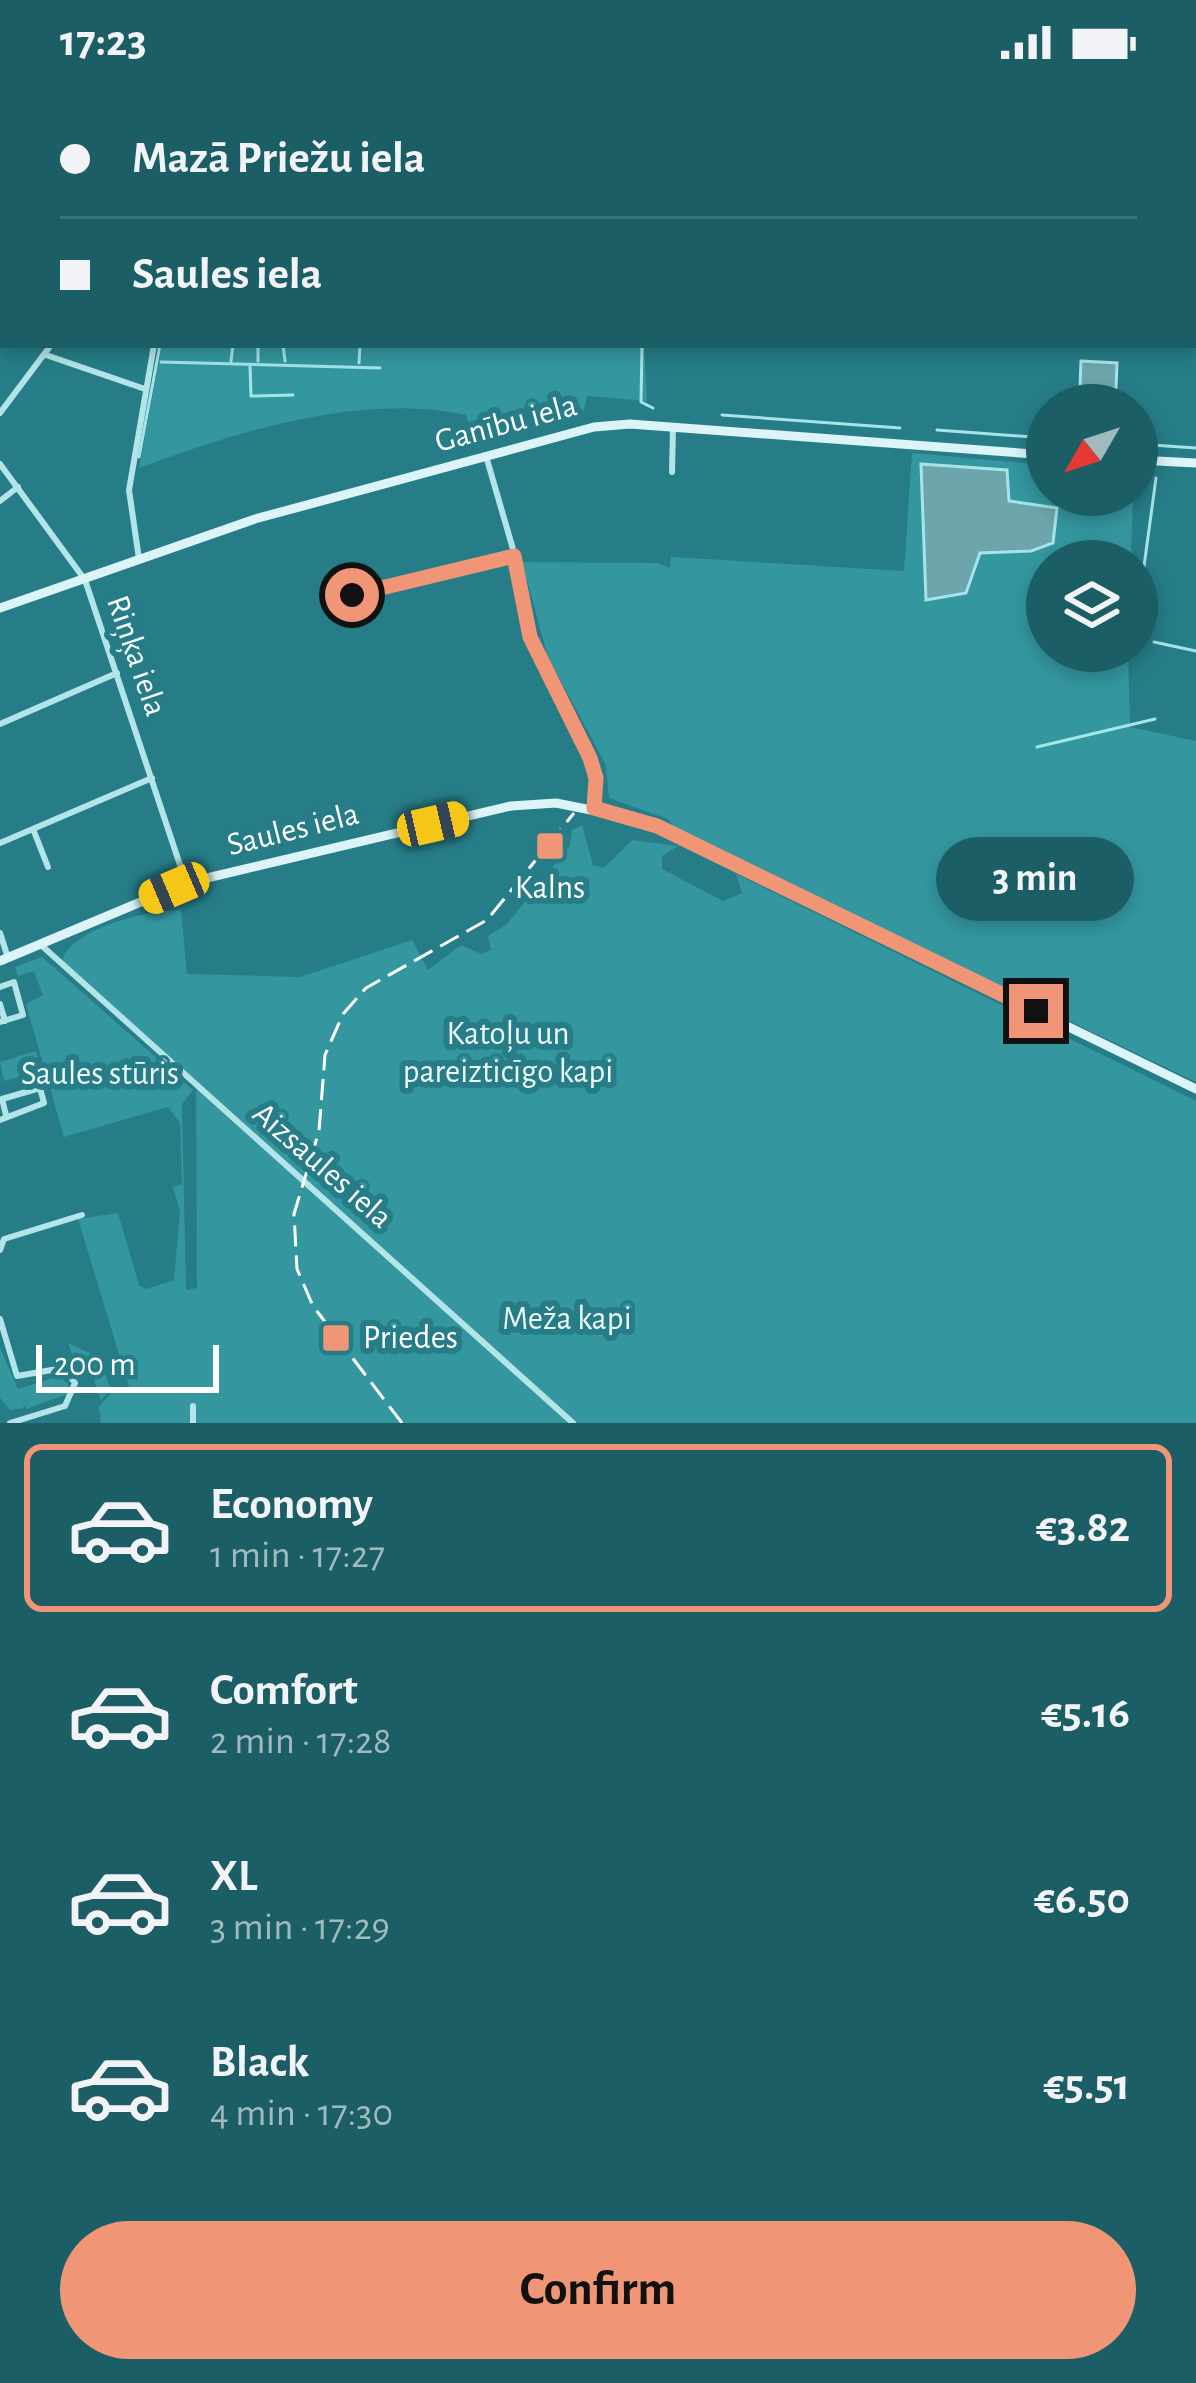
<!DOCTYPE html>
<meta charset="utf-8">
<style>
body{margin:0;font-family:"Alegreya Sans",sans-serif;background:#25646b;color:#f1f3f6;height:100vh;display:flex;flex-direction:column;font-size:45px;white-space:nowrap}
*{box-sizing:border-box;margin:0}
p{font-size:39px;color:#a0babf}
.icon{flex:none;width:66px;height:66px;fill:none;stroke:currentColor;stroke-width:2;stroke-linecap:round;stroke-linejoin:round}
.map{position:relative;height:1339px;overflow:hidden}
.panel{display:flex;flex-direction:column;background:#1c5e65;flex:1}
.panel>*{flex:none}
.banner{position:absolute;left:0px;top:0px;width:1197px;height:264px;box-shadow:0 6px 18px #0003;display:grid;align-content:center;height:264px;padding:0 60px;background:#1c5e65}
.needle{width:78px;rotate:231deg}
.tools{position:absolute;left:1026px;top:300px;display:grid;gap:24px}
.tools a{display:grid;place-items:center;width:132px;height:132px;border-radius:50%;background:#1c5e65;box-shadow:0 6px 18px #0003;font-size:60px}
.scale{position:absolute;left:36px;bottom:30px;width:183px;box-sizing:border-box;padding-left:12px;border:6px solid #fff;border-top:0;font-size:33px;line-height:42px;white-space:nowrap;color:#fff;-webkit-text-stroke:9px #267d87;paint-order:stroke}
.end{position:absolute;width:54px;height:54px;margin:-27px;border:15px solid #f19577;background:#111;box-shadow:0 0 0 6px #111}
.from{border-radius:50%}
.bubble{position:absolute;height:84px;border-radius:42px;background:#1c5e65;box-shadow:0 6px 18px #0003;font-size:39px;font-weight:700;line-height:84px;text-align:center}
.car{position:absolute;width:36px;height:72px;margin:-36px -18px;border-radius:15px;box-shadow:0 0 9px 3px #0007;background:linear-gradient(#f5c518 24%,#345 0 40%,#f5c518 0 76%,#345 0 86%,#f5c518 0)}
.banner b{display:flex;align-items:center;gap:42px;height:114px;font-size:45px}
.banner b+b{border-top:3px solid #3a7379}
.banner i{width:30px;height:30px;background:#f1f3f6}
ul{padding:21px 0 0;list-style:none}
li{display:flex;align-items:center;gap:36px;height:168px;margin:0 24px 18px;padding:0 36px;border:6px solid transparent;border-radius:18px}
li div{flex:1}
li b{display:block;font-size:45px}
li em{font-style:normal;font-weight:700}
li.on{border-color:#f19577}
li>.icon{width:108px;height:108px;stroke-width:1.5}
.button{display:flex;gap:24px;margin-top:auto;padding:24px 60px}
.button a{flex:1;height:138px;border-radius:72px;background:#f19577;color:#111;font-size:48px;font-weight:700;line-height:138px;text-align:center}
.status{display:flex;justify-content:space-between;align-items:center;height:84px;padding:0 60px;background:#1c5e65;direction:ltr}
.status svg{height:33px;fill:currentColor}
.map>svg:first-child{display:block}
</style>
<div class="status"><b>17:23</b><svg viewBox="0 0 49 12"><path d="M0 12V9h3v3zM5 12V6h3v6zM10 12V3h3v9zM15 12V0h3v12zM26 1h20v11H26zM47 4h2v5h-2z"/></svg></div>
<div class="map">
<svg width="1196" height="1339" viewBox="0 0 1196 1339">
<rect width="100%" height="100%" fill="#267d87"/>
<!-- green -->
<path fill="#3497a0" d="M383,0H1196V249L1194,3Z
M162,261H644L647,317L587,312L583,330L476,364L466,331C359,308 234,349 139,384Z
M912,369L1047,381V411H1133L1131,477H1047V567H1128L1130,643L1196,657V998L679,749L668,735L609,714L606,681L548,573L522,478L658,479L670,484L671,473L904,487Z
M582,741L593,781L604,784L632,756L678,762L662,772V785L723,817L742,809L736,790L1196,1017V1339H101L99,1323L112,1308L129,1303L78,1135L118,1129L139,1201L146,1205L174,1196L180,1127L173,1103L182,1100L180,1039L168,1023L64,1053L26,920L43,911L34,887L18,892L15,883L42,873L193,1006L182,1020L186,1206L197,1204L196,998L62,879C67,845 151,825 181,826L187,890L300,893L412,856L428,886L461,861L481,870L491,866L488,852L507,840L570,761L572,746Z
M36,967L42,986L4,997L0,978Z
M68,1259L94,1271L97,1283L103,1282L110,1305L101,1317L86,1271L75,1274L77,1282L72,1284L77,1268L72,1270Z
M0,1264L18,1305L59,1292L68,1300L67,1310L26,1325L23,1317L24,1324L10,1326L0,1314Z"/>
<!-- water -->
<path fill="#6ca5ab" stroke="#a6e4e9" stroke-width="3" d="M1081,277L1117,279L1116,305L1080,303Z
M921,380L1007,386L1009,417L1057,424L1053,459L1031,467L980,469L966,509L926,516Z"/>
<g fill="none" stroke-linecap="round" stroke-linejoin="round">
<!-- stream -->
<path stroke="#a6e4e9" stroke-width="3" d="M48,0L50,3
M356,0L357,3
M211,3V0
M283,261L285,277
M642,261L641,318L653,324
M231,277L233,261
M258,277V261
M161,278L380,284
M359,279L360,261
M250,281L251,312L293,311
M722,331L900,344
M937,346L1047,354
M1137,360L1196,364
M139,373L160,261
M1137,534L1156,394
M1154,558L1196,567
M1037,663L1155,635"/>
<!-- street -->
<path stroke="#b2e4e8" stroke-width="6" d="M56,0L58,3
M6,3L11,0
M119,3L122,0
M204,3L205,0
M46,271L145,305
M0,329L51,261
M486,372L515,472L529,553L590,674L596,694L594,724
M0,380L85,496L186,799
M672,388L673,344
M0,417L18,403
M139,475L129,406L154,261
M352,511L515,472
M0,640L117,589
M33,745L48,783
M0,759L152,694
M0,849L8,874
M41,861L573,1339
M0,903L14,898L23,931L0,938
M0,920L5,937
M0,1036L44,1019L40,1004L2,1015L6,1031
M0,1166L4,1155L82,1131
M0,1235L17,1292L63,1284L75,1299L65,1322L10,1339
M193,1322V1339"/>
<!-- secondary -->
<path stroke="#dcf4f7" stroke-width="9" d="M1137,376L1196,379
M0,524L255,435L594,343L630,340L1047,371
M0,877L186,799L511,722L556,719L646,737L1196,1005"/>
<!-- rail -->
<path stroke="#fff" stroke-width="3" stroke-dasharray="21 9" stroke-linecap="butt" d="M402,1339L313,1222L297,1185L294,1130L319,1047L325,971L343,930L366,904L487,836L574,729"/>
</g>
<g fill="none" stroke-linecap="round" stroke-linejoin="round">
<!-- route -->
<path stroke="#f19577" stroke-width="15" d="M352,511L514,472L530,553L590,674L596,694L594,724L657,742L1036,927"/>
</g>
<!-- markers -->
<g fill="#f19577" stroke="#267d87" stroke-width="4.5">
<rect x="535" y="747" width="30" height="30" rx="6"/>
<rect x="321" y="1239" width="30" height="30" rx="6"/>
</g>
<g text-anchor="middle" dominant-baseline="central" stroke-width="12" stroke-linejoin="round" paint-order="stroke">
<!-- street labels -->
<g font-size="33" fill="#fff" stroke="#267d87">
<text transform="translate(506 340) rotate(-15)">Ganību iela</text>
<text transform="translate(136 572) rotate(71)">Riņķa iela</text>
<text transform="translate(293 746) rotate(-14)">Saules iela</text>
<text transform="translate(322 1082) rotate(41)">Aizsaules iela</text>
</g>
<!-- poi labels -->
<g font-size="33" fill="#fff" stroke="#267d87">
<text x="550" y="804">Kalns</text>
<text x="363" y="1254" text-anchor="start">Priedes</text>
</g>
<!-- park labels -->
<g font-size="33" fill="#edfafb" stroke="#267d87">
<text x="508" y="950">Katoļu un<tspan x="508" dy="38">pareizticīgo kapi</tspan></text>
<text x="100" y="990">Saules stūris</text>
<text x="567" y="1235">Meža kapi</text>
</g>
</g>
</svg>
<div class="tools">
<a><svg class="needle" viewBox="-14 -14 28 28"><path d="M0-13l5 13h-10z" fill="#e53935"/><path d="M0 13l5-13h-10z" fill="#a0babf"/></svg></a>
<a><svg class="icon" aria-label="layers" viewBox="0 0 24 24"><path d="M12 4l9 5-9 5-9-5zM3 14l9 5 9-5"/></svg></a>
</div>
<div class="scale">200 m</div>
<i class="end from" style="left:352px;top:511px"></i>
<i class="end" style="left:1036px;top:927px"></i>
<div class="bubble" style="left:936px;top:753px;width:198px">3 min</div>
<i class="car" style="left:433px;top:740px;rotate:77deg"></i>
<i class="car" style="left:174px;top:804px;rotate:247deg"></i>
<div class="banner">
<b><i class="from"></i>Mazā Priežu iela</b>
<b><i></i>Saules iela</b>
</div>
</div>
<section class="panel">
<ul>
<li class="on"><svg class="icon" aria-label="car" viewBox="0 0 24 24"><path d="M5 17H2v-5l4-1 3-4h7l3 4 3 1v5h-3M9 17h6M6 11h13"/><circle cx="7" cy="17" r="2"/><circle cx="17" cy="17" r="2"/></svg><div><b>Economy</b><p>1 min · 17:27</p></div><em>€3.82</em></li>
<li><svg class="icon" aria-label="car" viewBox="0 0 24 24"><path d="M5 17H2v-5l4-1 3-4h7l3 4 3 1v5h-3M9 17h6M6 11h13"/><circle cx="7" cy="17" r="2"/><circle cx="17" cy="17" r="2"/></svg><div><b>Comfort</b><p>2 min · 17:28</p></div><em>€5.16</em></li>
<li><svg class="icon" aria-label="car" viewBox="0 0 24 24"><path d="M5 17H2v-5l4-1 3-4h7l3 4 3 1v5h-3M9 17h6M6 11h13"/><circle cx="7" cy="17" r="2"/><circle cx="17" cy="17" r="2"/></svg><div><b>XL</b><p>3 min · 17:29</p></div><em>€6.50</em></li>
<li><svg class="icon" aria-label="car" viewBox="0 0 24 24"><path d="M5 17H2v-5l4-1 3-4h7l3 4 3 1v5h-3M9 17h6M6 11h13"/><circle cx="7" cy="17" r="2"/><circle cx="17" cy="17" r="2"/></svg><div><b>Black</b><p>4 min · 17:30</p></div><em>€5.51</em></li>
</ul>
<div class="button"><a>Confirm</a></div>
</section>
